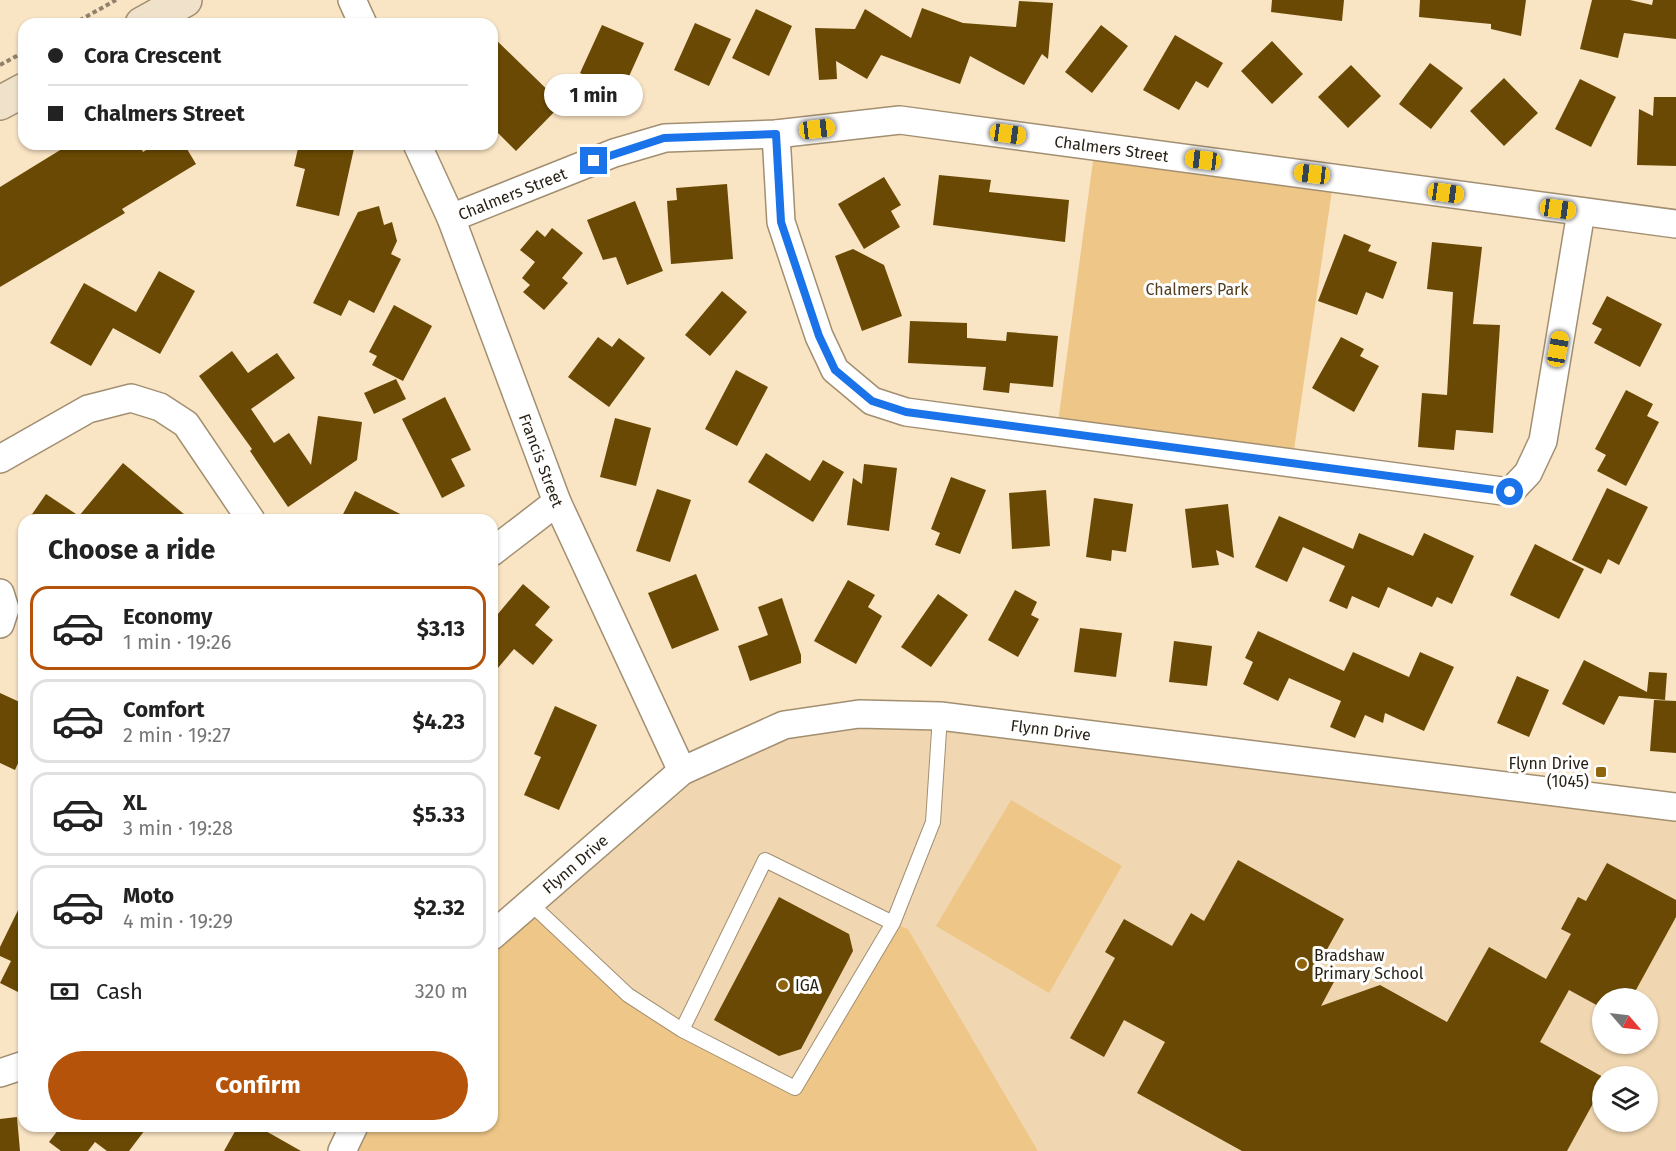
<!DOCTYPE html>
<meta charset="utf-8">
<style>
body{margin:0;font-family:"Fira Sans",sans-serif;background:#f2f2f2;color:#222;height:100vh;display:flex;flex-direction:column;font-size:22px;white-space:nowrap}
*{box-sizing:border-box;margin:0}
p{font-size:20px;color:#767676}
.icon{flex:none;width:33px;height:33px;fill:none;stroke:currentColor;stroke-width:2;stroke-linecap:round;stroke-linejoin:round}
.map{position:relative;flex:1;overflow:hidden}
.sheet{position:absolute;left:18px;top:514px;width:480px;height:618px;display:flex;flex-direction:column;background:#fff;border-radius:18px;box-shadow:0 2px 4px #0004}
.sheet>*{flex:none}
.top-card{position:absolute;left:18px;top:18px;width:480px;height:132px;border-radius:18px;box-shadow:0 2px 4px #0004;display:grid;align-content:center;height:132px;padding:0 30px;background:#fff}
.needle{width:39px;rotate:118deg}
.tools{position:absolute;left:1592px;top:988px;display:grid;gap:12px}
.tools a{display:grid;place-items:center;width:66px;height:66px;border-radius:50%;background:#fff;box-shadow:0 2px 4px #0004;font-size:30px}
.end{position:absolute;width:27px;height:27px;margin:-14px;border:8px solid #1a73e8;background:#fff;box-shadow:0 0 0 3px #fff}
.from{border-radius:50%}
.bubble{position:absolute;height:42px;border-radius:21px;background:#fff;box-shadow:0 2px 4px #0004;font-size:20px;font-weight:700;line-height:42px;text-align:center}
.car{position:absolute;width:18px;height:36px;margin:-18px -9px;border-radius:8px;box-shadow:0 0 4px 2px #0007;background:linear-gradient(#f5c518 24%,#345 0 40%,#f5c518 0 76%,#345 0 86%,#f5c518 0)}
.top-card b{display:flex;align-items:center;gap:21px;height:57px;font-size:22px}
.top-card b+b{border-top:2px solid #e0e0e0}
.top-card i{width:15px;height:15px;background:#222}
ul{padding:0;list-style:none}
li{display:flex;align-items:center;gap:18px;height:84px;margin:0 12px 9px;padding:0 18px;border:3px solid #e0e0e0;border-radius:18px}
li div{flex:1}
li b{display:block;font-size:22px}
li em{font-style:normal;font-weight:700}
li.on{border-color:#b45309}
li>.icon{width:54px;height:54px;stroke-width:1.5}
h2{padding:0 30px;font-size:27px;line-height:72px}
.pay{display:flex;align-items:center;gap:15px;height:66px;padding:0 30px;font-size:22px}
.pay p{margin-inline-start:auto}
.cta{display:flex;gap:12px;margin-top:auto;padding:12px 30px}
.cta a{flex:1;height:69px;border-radius:36px;background:#b45309;color:#fff;font-size:24px;font-weight:700;line-height:69px;text-align:center}
.map>svg:first-child{display:block}
</style>
<div class="map">
<svg width="1676" height="1151" viewBox="0 0 1676 1151">
<rect width="100%" height="100%" fill="#f9e4c4"/>
<!-- built -->
<path fill="#f0d7b1" fill-rule="evenodd" d="M859,714L1676,807V1151H1038L908,929L795,1088L628,995L529,902L682,771ZM1602,999H1647V1044H1602ZM1602,1077H1647V1122H1602Z"/>
<!-- green -->
<path fill="#eec687" d="M1095,146L1334,177L1292,463L1057,430Z
M1011,800L1122,866L1049,993L936,926Z
M529,902L628,995L795,1088L893,923L908,929L1038,1151H342L354,1127L492,1126V936Z"/>
<!-- building -->
<path fill="#694904" d="M1272,0H1344L1342,21L1271,12Z
M1420,0H1526L1521,36L1491,29V24L1419,17Z
M1592,0H1630L1652,5L1653,0H1676V39L1624,33L1618,58L1580,49Z
M1019,1L1053,3L1048,59L1042,54L1024,85L970,56L960,84L881,55L867,79L836,61L837,79L819,80L815,28L855,29L865,9L911,38L922,8L963,23L1016,27Z
M756,9L792,26L769,76L732,58Z
M695,23L731,39L709,86L674,70Z
M602,25L644,43L622,92L580,73Z
M1101,25L1128,46L1092,93L1065,72Z
M1175,35L1223,63L1208,88L1196,81L1179,110L1143,90Z
M492,36L562,104L516,151L492,127Z
M1272,41L1303,74L1272,104L1241,71Z
M1430,63L1463,88L1431,129L1399,104Z
M1351,65L1381,96L1348,128L1318,97Z
M1504,78L1538,113L1504,146L1470,111Z
M1580,79L1616,97L1591,147L1555,129Z
M1654,97H1676V166L1637,165L1639,109L1653,116Z
M70,144H139L143,152L156,144H184L196,164L122,209L125,213L0,287V187Z
M299,144H355L339,216L296,206L305,169L294,166Z
M939,175L991,180L989,192L1069,200L1065,242L933,225Z
M884,177L901,205L891,211L900,227L864,249L838,204Z
M727,184L733,259L671,264L667,201L677,200L676,188Z
M635,201L663,271L627,285L616,257L603,260L587,220Z
M379,206L384,225L392,222L397,241L391,254L401,259L374,313L349,300L341,316L313,303L358,212Z
M552,228L583,253L562,278L568,283L544,310L523,292L530,285L522,278L535,262L520,250L537,230L545,237Z
M1344,234L1371,245L1368,251L1397,262L1383,299L1366,292L1357,315L1318,301Z
M1432,242L1482,247L1473,324L1500,325L1493,433L1456,430L1454,450L1418,447L1422,393L1447,395L1453,292L1427,289Z
M853,249L884,265L902,316L862,331L835,256Z
M159,271L195,291L160,354L113,328L91,366L50,343L84,283L136,312Z
M722,291L747,312L710,356L685,335Z
M1607,296L1662,324L1640,367L1594,343L1602,329L1592,324Z
M394,305L432,326L403,381L372,365L377,356L369,352Z
M910,321L967,323V338L1006,341L1007,332L1058,336L1053,387L1010,383L1009,393L983,390L986,367L908,363Z
M598,337L612,347L619,338L645,358L609,407L568,377Z
M1341,337L1364,349L1360,356L1379,366L1354,412L1312,388Z
M232,351L248,373L277,353L295,378L251,409L274,443L289,433L311,465L318,416L362,422L357,460L288,507L250,451L252,449L199,376Z
M736,370L768,387L737,446L705,429Z
M396,379L406,399L374,414L364,393Z
M1626,390L1653,404L1647,416L1659,422L1626,486L1597,471L1606,455L1595,449Z
M445,397L471,450L451,459L465,486L442,498L402,419Z
M615,418L651,428L636,486L600,477Z
M766,453L810,481L823,460L844,472L813,522L748,482Z
M123,463L191,520H28L46,494L79,516Z
M864,464L897,468L889,531L847,525L853,478L862,484Z
M951,477L986,490L960,554L935,545L940,533L931,529Z
M1607,488L1648,507L1619,565L1608,559L1601,574L1572,560Z
M657,489L691,500L670,562L636,551Z
M1046,490L1050,546L1012,549L1009,493Z
M355,491L412,520H340Z
M1094,498L1133,504L1126,552L1112,550L1111,561L1086,557Z
M1228,504L1234,558L1216,550L1219,565L1192,568L1185,509Z
M1279,516L1353,549L1359,533L1413,556L1424,533L1474,556L1452,604L1437,597L1432,607L1388,587L1379,608L1352,596L1347,609L1329,601L1345,566L1303,547L1287,582L1255,567Z
M1535,544L1584,569L1559,619L1510,595Z
M696,574L719,630L672,649L648,593Z
M848,580L875,595L868,607L882,616L856,664L814,641Z
M523,584L550,607L535,625L553,640L533,665L514,649L492,675V621Z
M1015,590L1037,602L1031,615L1039,619L1018,657L988,640Z
M938,594L968,615L931,667L901,647Z
M782,598L801,655V663L750,681L738,646L768,635L758,607Z
M1080,628L1122,633L1116,677L1074,672Z
M1258,631L1344,671L1353,652L1409,677L1420,652L1454,667L1424,731L1385,713L1383,723L1365,715L1355,738L1330,727L1341,701L1289,678L1278,701L1243,684L1253,662L1245,658Z
M1174,641L1212,646L1207,686L1169,682Z
M1584,660L1647,692L1649,672L1667,673L1665,700L1619,696L1604,725L1562,704Z
M1517,676L1549,690L1529,737L1497,723Z
M0,693L24,704V750L15,770L0,763Z
M1654,700L1676,701V753L1650,751Z
M555,706L597,725L559,810L524,795L541,757L534,754Z
M1238,860L1344,919L1316,969L1335,980L1321,1006L1380,985L1447,1022L1489,947L1546,979L1571,934L1561,929L1578,897L1586,901L1607,863L1676,900V917L1631,999H1602V1008L1569,990L1540,1042L1603,1077L1602,1087L1567,1151H1242L1137,1093L1165,1042L1124,1020L1104,1057L1070,1038L1115,958L1105,952L1124,919L1172,946L1191,913L1204,921Z
M779,897L849,934L853,951L801,1049L779,1056L714,1020Z
M24,898V995L0,983L11,961L0,956V947Z
M17,1117L20,1151H0V1119Z
M61,1126H148L129,1151H107L95,1142L88,1151H61L49,1142Z
M238,1126H257L301,1151H224Z"/>
<g fill="none" stroke-linecap="round" stroke-linejoin="round">
<defs>
<path id="lane" d="M529,902L628,995L682,1030L795,1088L893,923L933,822L940,716
M682,1030L765,860L893,923"/>
<g id="street">
<path d="M352,0L363,24"/>
<path d="M776,134L781,222L819,336L835,370L872,401L906,412L1510,492L1528,473L1543,441L1581,212"/>
<path id="s1" d="M417,144L451,218L557,502L682,771"/>
<path id="s2" d="M451,218L614,153L665,138L776,134L900,120L1676,224"/>
<path d="M0,459L88,409L131,398L160,407L186,424L251,520"/>
<path d="M492,552L557,502"/>
<path d="M0,593L5,609L0,624"/>
<path id="s3" d="M492,936L682,771L784,725L859,714L940,716L1676,807"/>
<path d="M0,1073L24,1065"/>
<path d="M342,1151L354,1126"/>
</g>
<path id="secondary" d="M142,24L185,0
M0,103L24,90"/>
</defs>
<!-- lane casing -->
<use href="#lane" stroke="#a28f71" stroke-width="16"/>
<!-- street casing -->
<use href="#street" stroke="#a28f71" stroke-width="30"/>
<!-- secondary casing -->
<use href="#secondary" stroke="#a28f71" stroke-width="36"/>
<!-- path -->
<path stroke="#8f816b" stroke-width="4" stroke-dasharray="4.5 3" stroke-linecap="butt" d="M73,24L116,0
M0,65L24,52"/>
<!-- lane -->
<use href="#lane" stroke="#fff" stroke-width="14"/>
<!-- street -->
<use href="#street" stroke="#fff" stroke-width="27"/>
<!-- secondary -->
<use href="#secondary" stroke="#f0e2ca" stroke-width="33"/>
</g>
<g fill="none" stroke-linecap="round" stroke-linejoin="round">
<!-- route -->
<path stroke="#1a73e8" stroke-width="8" d="M594,161L664,138L776,134L781,222L819,336L835,370L872,401L906,412L1510,492"/>
</g>
<!-- markers -->
<g fill="#8f640a" stroke="#fff" stroke-width="2">
<rect x="1595" y="766" width="12" height="12" rx="3"/>
<circle cx="1302" cy="964" r="6"/>
<circle cx="783" cy="985" r="6"/>
</g>
<g text-anchor="middle" dominant-baseline="central" stroke-width="6" stroke-linejoin="round" paint-order="stroke">
<!-- street labels -->
<g font-size="16" fill="#271f13" stroke="#fff">
<text stroke="none"><textPath href="#s2" startOffset="678">Chalmers Street</textPath></text>
<text stroke="none"><textPath href="#s2" startOffset="66">Chalmers Street</textPath></text>
<text stroke="none"><textPath href="#s1" startOffset="340">Francis Street</textPath></text>
<text stroke="none"><textPath href="#s3" startOffset="632">Flynn Drive</textPath></text>
<text stroke="none"><textPath href="#s3" startOffset="110">Flynn Drive</textPath></text>
</g>
<!-- park labels -->
<g font-size="16" fill="#513d1c" stroke="#fff">
<text x="1197" y="289">Chalmers Park</text>
</g>
<!-- poi labels -->
<g font-size="16" fill="#271f13" stroke="#fff" text-anchor="start">
<text x="1589" y="763" text-anchor="end">Flynn Drive<tspan x="1589" dy="18">(1045)</tspan></text>
<text x="1314" y="955">Bradshaw<tspan x="1314" dy="18">Primary School</tspan></text>
<text x="795" y="985">IGA</text>
</g>
</g>
</svg>
<div class="tools">
<a><svg class="needle" viewBox="-14 -14 28 28"><path d="M0-13l5 13h-10z" fill="#e53935"/><path d="M0 13l5-13h-10z" fill="#767676"/></svg></a>
<a><svg class="icon" aria-label="layers" viewBox="0 0 24 24"><path d="M12 4l9 5-9 5-9-5zM3 14l9 5 9-5"/></svg></a>
</div>
<i class="end from" style="left:1510px;top:492px"></i>
<i class="end" style="left:594px;top:161px"></i>
<div class="bubble" style="left:544px;top:74px;width:99px">1 min</div>
<i class="car" style="left:817px;top:129px;rotate:83deg"></i>
<i class="car" style="left:1008px;top:134px;rotate:98deg"></i>
<i class="car" style="left:1203px;top:160px;rotate:277deg"></i>
<i class="car" style="left:1312px;top:174px;rotate:277deg"></i>
<i class="car" style="left:1446px;top:193px;rotate:98deg"></i>
<i class="car" style="left:1558px;top:209px;rotate:98deg"></i>
<i class="car" style="left:1558px;top:349px;rotate:10deg"></i>
<div class="top-card">
<b><i class="from"></i>Cora Crescent</b>
<b><i></i>Chalmers Street</b>
</div>
<section class="sheet">
<h2>Choose a ride</h2>
<ul>
<li class="on"><svg class="icon" aria-label="car" viewBox="0 0 24 24"><path d="M5 17H2v-5l4-1 3-4h7l3 4 3 1v5h-3M9 17h6M6 11h13"/><circle cx="7" cy="17" r="2"/><circle cx="17" cy="17" r="2"/></svg><div><b>Economy</b><p>1 min · 19:26</p></div><em>$3.13</em></li>
<li><svg class="icon" aria-label="car" viewBox="0 0 24 24"><path d="M5 17H2v-5l4-1 3-4h7l3 4 3 1v5h-3M9 17h6M6 11h13"/><circle cx="7" cy="17" r="2"/><circle cx="17" cy="17" r="2"/></svg><div><b>Comfort</b><p>2 min · 19:27</p></div><em>$4.23</em></li>
<li><svg class="icon" aria-label="car" viewBox="0 0 24 24"><path d="M5 17H2v-5l4-1 3-4h7l3 4 3 1v5h-3M9 17h6M6 11h13"/><circle cx="7" cy="17" r="2"/><circle cx="17" cy="17" r="2"/></svg><div><b>XL</b><p>3 min · 19:28</p></div><em>$5.33</em></li>
<li><svg class="icon" aria-label="car" viewBox="0 0 24 24"><path d="M5 17H2v-5l4-1 3-4h7l3 4 3 1v5h-3M9 17h6M6 11h13"/><circle cx="7" cy="17" r="2"/><circle cx="17" cy="17" r="2"/></svg><div><b>Moto</b><p>4 min · 19:29</p></div><em>$2.32</em></li>
</ul>
<div class="pay"><svg class="icon" aria-label="cash" viewBox="0 0 24 24"><path d="M3 7h18v10H3z"/><circle cx="12" cy="12" r="2"/></svg>Cash<p>320 m</p></div>
<div class="cta"><a>Confirm</a></div>
</section>
</div>
